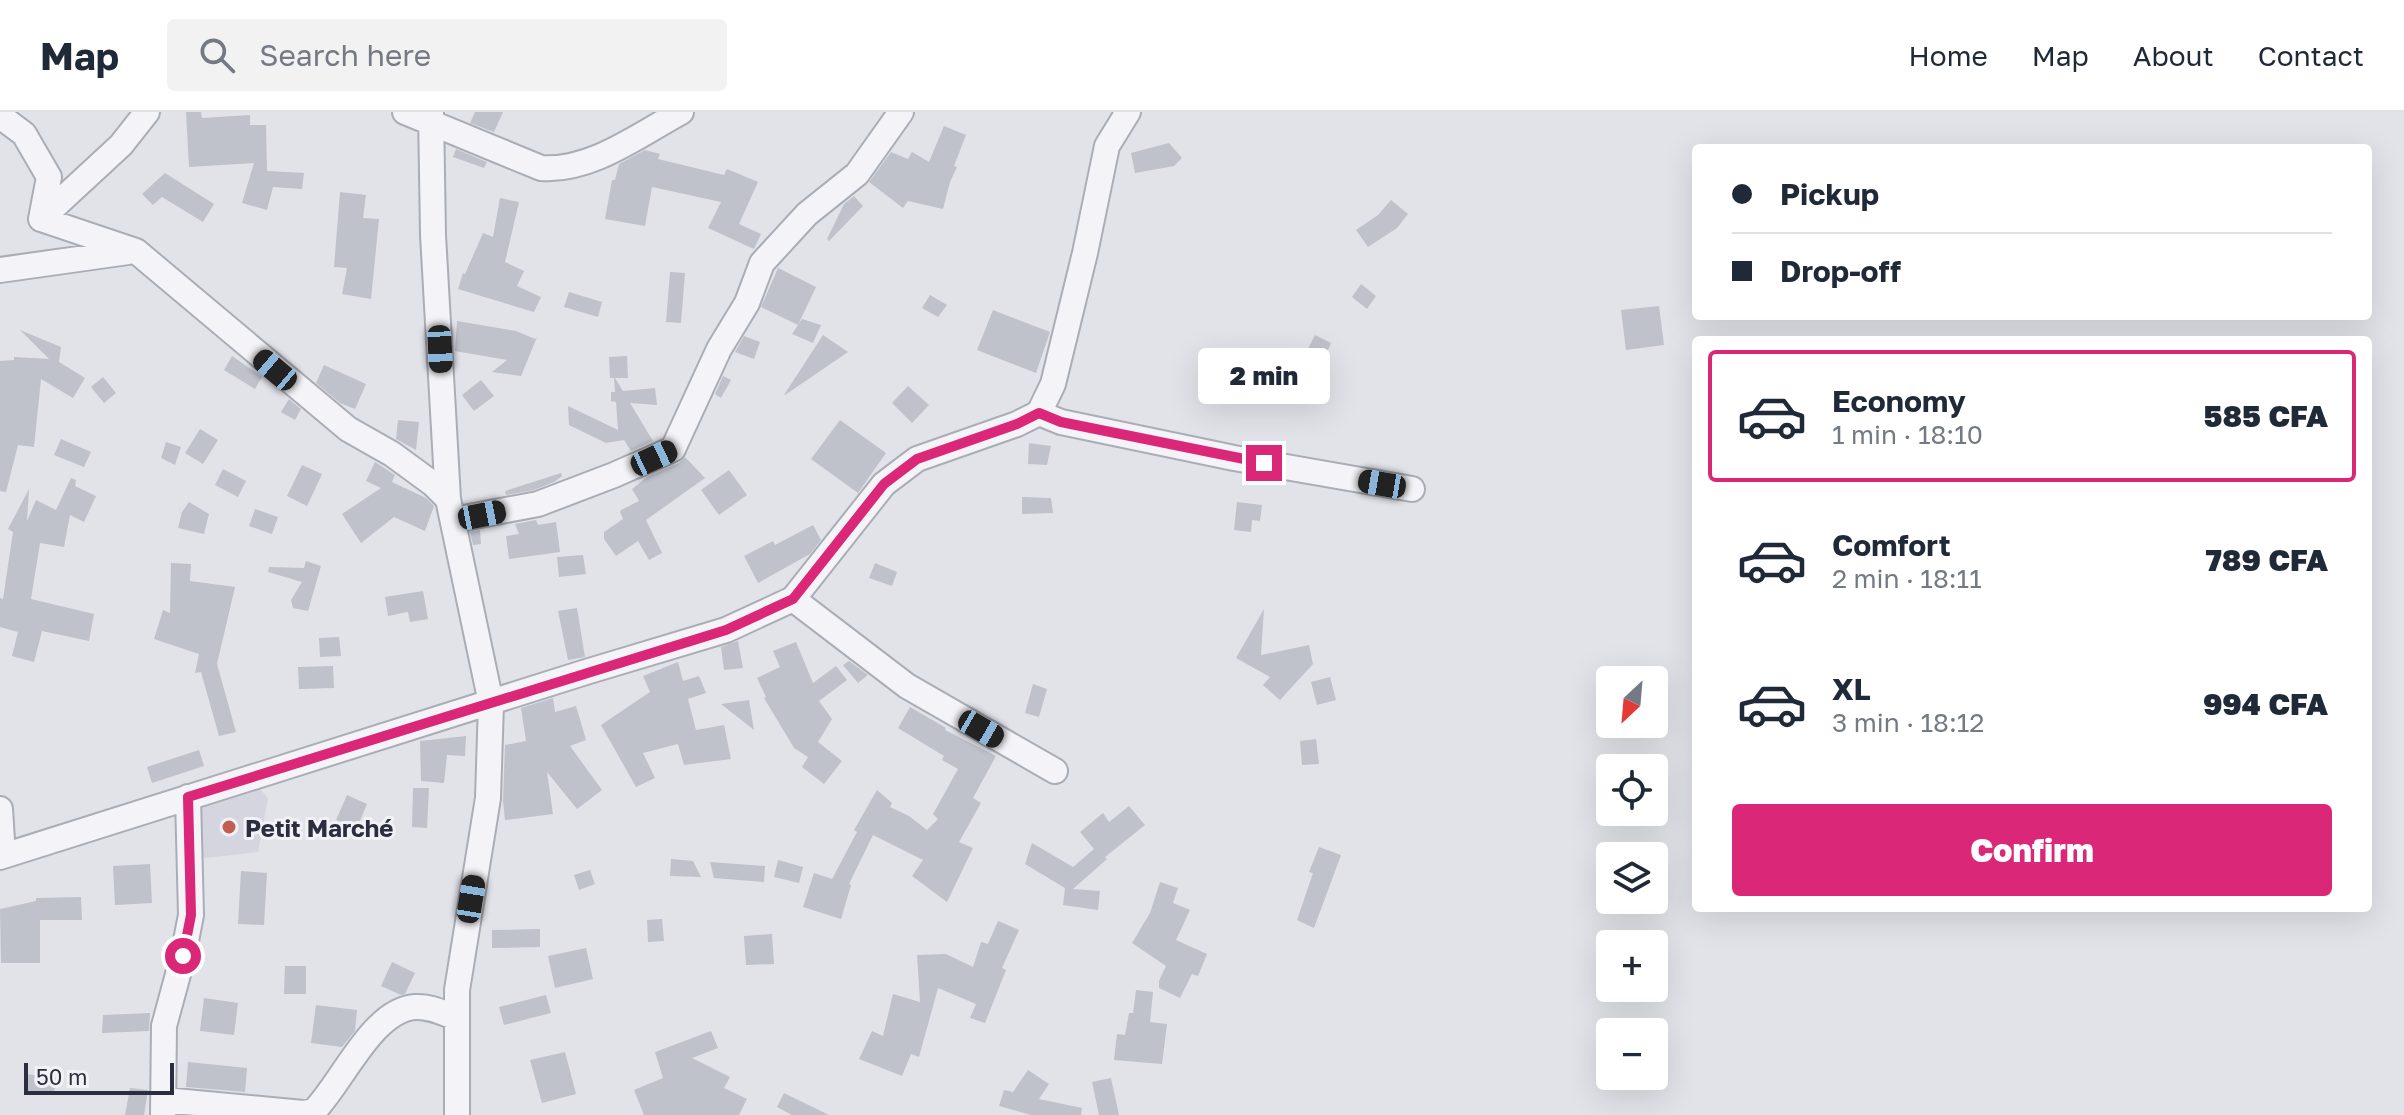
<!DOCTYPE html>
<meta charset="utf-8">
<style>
body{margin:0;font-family:"Golos Text",sans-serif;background:#f2f2f3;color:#1f2937;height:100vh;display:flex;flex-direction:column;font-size:30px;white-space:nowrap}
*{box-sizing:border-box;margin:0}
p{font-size:26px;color:#747a83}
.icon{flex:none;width:44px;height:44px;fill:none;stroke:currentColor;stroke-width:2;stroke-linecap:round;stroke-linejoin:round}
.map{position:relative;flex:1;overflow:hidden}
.details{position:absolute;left:1692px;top:224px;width:680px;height:576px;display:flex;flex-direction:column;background:#fff;border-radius:8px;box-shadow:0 8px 32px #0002}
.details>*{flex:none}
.banner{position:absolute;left:1692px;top:32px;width:680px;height:176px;border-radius:8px;box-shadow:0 8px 32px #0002;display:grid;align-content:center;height:176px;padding:0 40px;background:#fff}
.needle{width:52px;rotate:206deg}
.tools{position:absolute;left:1596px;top:554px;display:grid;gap:16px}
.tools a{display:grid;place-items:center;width:72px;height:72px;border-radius:8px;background:#fff;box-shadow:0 8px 32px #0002;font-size:40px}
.scale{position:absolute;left:24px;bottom:20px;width:150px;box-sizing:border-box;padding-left:8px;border:4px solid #2b2e3f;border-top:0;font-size:22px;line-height:28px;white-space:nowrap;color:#2b2e3f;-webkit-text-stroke:6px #f1f2f6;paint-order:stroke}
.end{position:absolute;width:36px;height:36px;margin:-18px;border:10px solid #db2777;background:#fff;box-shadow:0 0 0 4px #fff}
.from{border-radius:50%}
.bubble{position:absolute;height:56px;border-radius:8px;background:#fff;box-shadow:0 8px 32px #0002;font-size:26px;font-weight:800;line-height:56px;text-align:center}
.car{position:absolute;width:24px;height:48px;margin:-24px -12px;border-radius:10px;box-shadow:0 0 6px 2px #0007;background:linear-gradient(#222 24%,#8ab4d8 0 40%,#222 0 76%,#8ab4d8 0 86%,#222 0)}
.banner b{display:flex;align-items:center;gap:28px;height:76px;font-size:30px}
.banner b+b{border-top:2px solid #e0e1e3}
.banner i{width:20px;height:20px;background:#1f2937}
ul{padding:14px 0 0;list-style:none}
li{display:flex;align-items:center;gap:24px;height:132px;margin:0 16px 12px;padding:0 24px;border:4px solid transparent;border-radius:8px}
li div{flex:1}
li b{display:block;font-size:30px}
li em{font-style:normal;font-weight:800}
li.selected{border-color:#db2777}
li>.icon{width:72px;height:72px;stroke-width:1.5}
.primary-button{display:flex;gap:16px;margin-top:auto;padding:16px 40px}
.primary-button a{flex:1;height:92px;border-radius:8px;background:#db2777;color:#fff;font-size:32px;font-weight:800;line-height:92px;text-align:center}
header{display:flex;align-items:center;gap:48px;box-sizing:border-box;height:112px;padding:0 40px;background:#fff;border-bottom:2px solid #e0e1e3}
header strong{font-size:38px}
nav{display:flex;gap:44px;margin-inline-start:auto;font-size:28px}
.search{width:560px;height:72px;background:#f2f2f3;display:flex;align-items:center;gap:20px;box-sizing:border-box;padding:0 28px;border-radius:8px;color:#747a83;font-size:30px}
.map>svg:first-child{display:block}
</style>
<header>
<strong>Map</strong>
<div class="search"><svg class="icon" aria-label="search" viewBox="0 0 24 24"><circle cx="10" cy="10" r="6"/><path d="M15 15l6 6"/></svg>Search here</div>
<nav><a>Home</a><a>Map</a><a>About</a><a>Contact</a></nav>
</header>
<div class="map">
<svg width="2404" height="1003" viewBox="0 0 2404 1003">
<rect width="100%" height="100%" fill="#e2e3e9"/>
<!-- built -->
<path fill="#d4d5de" d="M256,673L268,686L258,740L197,747L193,690Z"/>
<!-- building -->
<path fill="#bfc1cb" d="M186,0H201L202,6L250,3V13H266L267,59L304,61L302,77L273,75L267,98L242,91L254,51L189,55Z
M475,0H503L494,20L470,11Z
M944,14L966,23L954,54L957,55L950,70L943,97L908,89L903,96L869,70L891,40L908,47L912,40L929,50Z
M1169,31L1182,46L1174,54L1135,61L1131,41Z
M456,37L487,50L484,56L453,45Z
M645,38L660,42L658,47L724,63L727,57L758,70L739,112L761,122L754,137L708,116L721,90L652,75L645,114L605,107L612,68H615L619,52Z
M165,61L214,92L203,110L162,85L153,93L142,82Z
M340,80L366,83L363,106L379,107L371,187L342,182L347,156L334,155Z
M854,84L863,94L829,129L827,127L844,92Z
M500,86L519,90L505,150L524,159L517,174L541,185L534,200L458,177L463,161L465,162L483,121L493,125Z
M1391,88L1408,102L1397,116L1368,135L1356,118L1378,103Z
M778,156L816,175L798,213L761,195Z
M670,160L685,161L681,211L666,210Z
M1361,172L1376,184L1367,197L1352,185Z
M569,180L602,190L598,205L564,195Z
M930,183L947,193L938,205L922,196Z
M1659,194L1664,233L1626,238L1621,198Z
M993,198L1050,220L1036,261L977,238Z
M802,207L821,213L813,231L792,222Z
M457,209L516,219L535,227L537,225L521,264L492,260L507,248L455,239Z
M20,218L61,235L59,250L85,266L73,286L41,267L34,335L18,333L6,380L0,379V249L14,248V245L49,247Z
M823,223L848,240L785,283H784Z
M1315,223L1331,231L1322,251L1305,243Z
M744,224L760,230L754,247L735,240Z
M232,244L262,265L255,277L224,258Z
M627,244L628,266H615L623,279L655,276L657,293L630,291L653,329L631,339L624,328L606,331L569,313L568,294L618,318L616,290L611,289V280H615L614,266H610L609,245Z
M324,253L366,272L355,297L340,291L316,271Z
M723,264L731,268L721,286L715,282Z
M103,265L116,281L104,291L91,275Z
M481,268L494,284L474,299L462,283Z
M908,274L929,293L912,311L892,291Z
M289,287L301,297L295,308L281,300Z
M398,308L419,310L416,338L396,327Z
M840,308L886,341L858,381L811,347Z
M200,317L218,328L203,352L185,341Z
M61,327L91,340L84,355L54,343Z
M166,330L181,335L175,353L161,346Z
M1029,331L1051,334L1047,353L1028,352Z
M685,345L705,366L646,408L662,441L649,448L638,429L616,444L604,427V420L623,407L620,400L621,398L639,389L632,377L647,365L679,351Z
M375,350L395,363L392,370L426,386L434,394L425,419L394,405L361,431L342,402L381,376L366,369Z
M302,353L322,362L307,394L287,384Z
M223,357L246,369L238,385L215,373Z
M729,358L747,383L719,403L701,378Z
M561,361L562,364L554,370L534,378L506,383L505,379Z
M71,366L76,368L75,374L96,384L84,410L70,403L64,435L40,431L31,487L94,502L89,529L42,519L34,550L12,544L18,520L0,515V486L3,487L13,420L8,417L29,377L27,409L36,388L56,398Z
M1022,385L1051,386L1053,401L1022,402Z
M189,390L209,402L204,422L178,416L182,400Z
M1237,390L1262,393L1260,409L1252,408L1251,420L1234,418Z
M255,397L278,405L272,422L249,414Z
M536,408L538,413L556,410L560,440L509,447L506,424L519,422L515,412Z
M813,413L821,428L810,442L758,471L744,444L773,429L775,433Z
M480,418L481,432L473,433L470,420Z
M583,443L586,462L559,465L557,445Z
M306,449L321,454L308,499L293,496L291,488L302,470L268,460L269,455L304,456Z
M171,451L191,452L190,469L235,475L217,552L236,620L219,624L201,560L195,561L199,542L154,527L163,498L170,501Z
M875,451L897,460L892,474L869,466Z
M423,479L428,507L410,510L408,500L388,504L385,485Z
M577,496L585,545L568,548L558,499Z
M1264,497L1261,543L1309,533L1313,552L1280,588L1263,573L1270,565L1236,546Z
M339,525L341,544L320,545L319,526Z
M738,529L743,556L724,558L721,535Z
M796,530L813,571L836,554L847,568L819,589L832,607L818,630L842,649L824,672L802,655L808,645L794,636L764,586L766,585L757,566L780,555L773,539Z
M849,549L868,563L858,571L843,553Z
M678,550L683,569L699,564L706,581L688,587L696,618L724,613L731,647L684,653L678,632L643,641L655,666L636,675L601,613L650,580L643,564Z
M333,554L334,576L299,577L298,555Z
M1330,565L1336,588L1317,593L1311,570Z
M1033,572L1047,577L1039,605L1025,601Z
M553,586L555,600L576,594L586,628L570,634L602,678L577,697L547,660L553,702L505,708L503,689L505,633L526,629L521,596Z
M749,588L754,618L721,592Z
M910,595L946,616L945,618L996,644L973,686L981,691L959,730L973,736L947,790L912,764L923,748L873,723L849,772L851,773L841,807L803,795L814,761L832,767L857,720L854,718L877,678L892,691L890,695L909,704L927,718L938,707L933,702L958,657L942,648L944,644L898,616Z
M466,624L465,644L447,643L444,671L421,669L420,629Z
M1316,627L1319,652L1302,653L1300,629Z
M199,638L204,654L152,671L147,655Z
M413,676H429L427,716L412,715Z
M347,683L367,692L357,716L336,708Z
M1129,694L1145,713L1105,745L1107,747L1073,777L1100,779L1098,798L1063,793L1065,776L1025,752L1032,731L1073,755L1094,737L1080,720L1103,701L1109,710Z
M1319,735L1341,743L1314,816L1297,808L1313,761L1309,760Z
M671,747L693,749L701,765L670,764Z
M778,748L803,755L799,771L774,765Z
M710,750L765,754L764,770L714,766Z
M150,752L152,791L115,793L113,754Z
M590,758L595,772L579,778L574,763Z
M241,759L267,761L264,813L238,812Z
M1160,770L1178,776L1173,791L1190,798L1176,828L1207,842L1198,864L1192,862L1180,886L1159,876V869L1166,854L1132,831L1150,801Z
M81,785L82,808H40V851H1L0,797L36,789V786Z
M662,807L664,829L648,830L647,808Z
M998,809L1019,818L1002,856L1006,858L985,911L970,906L976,892L938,876L919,945L911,942L902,964L859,947L872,919L883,924L893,882L920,890L917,843L946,842L973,855L981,830L988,832Z
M540,817V835L492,836V818Z
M772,822L774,852L746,853L744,824Z
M586,836L593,867L555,876L548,844Z
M392,850L415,861L405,882L401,883L381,874Z
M285,854H306V882H284Z
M1136,878L1153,880L1150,910L1167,912L1162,952L1114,948L1117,922L1125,923L1129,901H1133Z
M546,883L551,901L504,913L499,895Z
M204,886L238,891L234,923L200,919Z
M316,893L357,898L355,919L342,935L311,931Z
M150,901L149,919L102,921L103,903Z
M711,919L718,936L692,946L730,965L724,976L747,987L739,1003H644L634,978L663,966L655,940Z
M565,940L576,982L542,991L530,948Z
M188,950L247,956L245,980L186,975Z
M1028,958L1049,972L1039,987L1082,996L1081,1003H1031L999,994L1004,978L1013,980Z
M26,962L56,966L54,981L25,980Z
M1111,966L1119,1003H1099L1092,970Z
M130,976L148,978L144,1003H125Z
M784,981L829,1003H792L777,995Z"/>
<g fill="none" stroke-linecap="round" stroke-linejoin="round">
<defs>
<path id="minor" d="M405,0L541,56C590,60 639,23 681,0
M431,0L433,123L448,387
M0,4L24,22L49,65L41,107
M41,107L136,139L348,317L392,342L433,372L448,387L491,591L488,686L457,878V1003
M41,107L121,33L147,0
M0,158L128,140
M1039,301L1061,310L1234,346L1412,377
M453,408L538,392L614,363L673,337L719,237L747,191L762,151L807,102L857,62L901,0
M793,487L907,574L1055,659
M0,697L3,744
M0,745L586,560L726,518L793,487L884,372L917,347L1017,312L1039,301L1053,272L1085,141L1107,34L1128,0
M164,988L303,1001L314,999C342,971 372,898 415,895C430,894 443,901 457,906
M163,1003L164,914L183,844L191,803L188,685"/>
</defs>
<!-- minor casing -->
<use href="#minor" stroke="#abadb6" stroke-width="28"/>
<!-- minor -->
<use href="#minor" stroke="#f4f4f8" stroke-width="24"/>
</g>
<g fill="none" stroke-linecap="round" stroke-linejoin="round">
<!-- route -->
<path stroke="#db2777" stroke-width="10" d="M183,844L191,803L188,685L726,518L793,487L884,372L917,347L1017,312L1039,301L1061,310L1264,351"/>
</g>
<!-- markers -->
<circle fill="#c25d52" stroke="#f1f2f6" stroke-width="3" cx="229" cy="715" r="8"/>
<g text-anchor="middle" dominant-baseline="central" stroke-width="6" stroke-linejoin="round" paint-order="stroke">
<!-- poi labels -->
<g font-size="24" font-weight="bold" fill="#2b2e3f" stroke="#f1f2f6" text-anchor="start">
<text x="245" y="715">Petit Marché</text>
</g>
</g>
</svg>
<div class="tools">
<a><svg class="needle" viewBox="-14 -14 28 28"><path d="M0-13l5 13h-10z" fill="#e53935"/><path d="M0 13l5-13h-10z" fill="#747a83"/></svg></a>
<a><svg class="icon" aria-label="locate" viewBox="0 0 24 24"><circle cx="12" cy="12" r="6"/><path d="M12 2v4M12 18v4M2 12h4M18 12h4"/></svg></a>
<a><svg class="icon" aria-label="layers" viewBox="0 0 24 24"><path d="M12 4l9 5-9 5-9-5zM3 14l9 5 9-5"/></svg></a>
<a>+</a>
<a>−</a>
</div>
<div class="scale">50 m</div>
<i class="end from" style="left:183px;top:844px"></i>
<i class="end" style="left:1264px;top:351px"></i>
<div class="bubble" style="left:1198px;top:236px;width:132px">2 min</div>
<i class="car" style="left:440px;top:237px;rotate:177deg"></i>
<i class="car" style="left:275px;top:258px;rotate:310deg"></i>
<i class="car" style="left:654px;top:346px;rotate:65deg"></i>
<i class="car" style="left:1382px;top:372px;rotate:280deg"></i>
<i class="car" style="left:482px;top:403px;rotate:79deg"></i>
<i class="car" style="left:981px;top:617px;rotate:120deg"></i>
<i class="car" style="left:471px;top:787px;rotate:9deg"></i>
<div class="banner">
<b><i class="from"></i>Pickup</b>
<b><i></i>Drop-off</b>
</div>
<section class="details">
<ul>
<li class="selected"><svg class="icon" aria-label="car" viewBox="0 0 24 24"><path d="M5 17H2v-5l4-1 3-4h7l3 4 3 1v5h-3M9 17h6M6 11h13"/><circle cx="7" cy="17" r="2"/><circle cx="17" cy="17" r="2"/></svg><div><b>Economy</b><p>1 min · 18:10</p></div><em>585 CFA</em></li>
<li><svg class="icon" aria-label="car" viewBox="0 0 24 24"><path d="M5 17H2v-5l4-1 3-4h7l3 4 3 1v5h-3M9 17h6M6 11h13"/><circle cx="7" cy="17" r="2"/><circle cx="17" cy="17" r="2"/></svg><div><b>Comfort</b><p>2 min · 18:11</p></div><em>789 CFA</em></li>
<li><svg class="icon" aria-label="car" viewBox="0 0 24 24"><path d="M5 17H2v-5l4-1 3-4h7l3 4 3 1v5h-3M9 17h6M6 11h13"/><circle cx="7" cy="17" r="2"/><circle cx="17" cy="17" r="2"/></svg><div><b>XL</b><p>3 min · 18:12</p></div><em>994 CFA</em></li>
</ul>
<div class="primary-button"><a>Confirm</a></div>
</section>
</div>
